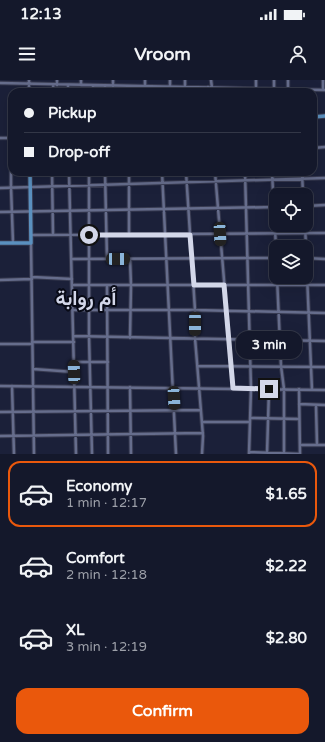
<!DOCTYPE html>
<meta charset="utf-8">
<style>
body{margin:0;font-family:"Varela Round",Vazirmatn,sans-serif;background:#212537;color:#f1f3f6;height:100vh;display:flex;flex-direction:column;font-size:15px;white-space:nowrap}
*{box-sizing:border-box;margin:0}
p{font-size:13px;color:#9da0a9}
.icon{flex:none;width:22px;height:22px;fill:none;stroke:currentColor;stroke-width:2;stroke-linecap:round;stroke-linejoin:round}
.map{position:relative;height:374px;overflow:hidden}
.panel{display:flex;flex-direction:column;background:#14182b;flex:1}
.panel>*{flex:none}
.guide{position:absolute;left:8px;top:8px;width:309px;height:88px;border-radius:12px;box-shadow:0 4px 16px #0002,0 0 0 1px #333747;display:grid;align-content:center;height:88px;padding:0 16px;background:#14182b}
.tools{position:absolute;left:269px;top:108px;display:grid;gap:8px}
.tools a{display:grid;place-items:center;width:44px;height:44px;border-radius:8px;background:#14182b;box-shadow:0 4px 16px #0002,0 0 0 1px #333747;font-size:20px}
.end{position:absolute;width:18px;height:18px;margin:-9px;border:5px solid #d3d7e9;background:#111;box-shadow:0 0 0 2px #111}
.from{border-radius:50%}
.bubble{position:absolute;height:28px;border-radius:12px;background:#14182b;box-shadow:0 4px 16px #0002,0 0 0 1px #333747;font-size:13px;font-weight:700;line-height:28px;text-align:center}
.car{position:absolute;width:12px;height:24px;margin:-12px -6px;border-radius:5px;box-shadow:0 0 3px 1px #0007;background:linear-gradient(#222 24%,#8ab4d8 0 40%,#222 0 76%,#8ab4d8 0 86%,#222 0)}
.guide b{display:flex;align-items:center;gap:14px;height:38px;font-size:15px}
.guide b+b{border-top:1px solid #333747}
.guide i{width:10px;height:10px;background:#f1f3f6}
ul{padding:7px 0 0;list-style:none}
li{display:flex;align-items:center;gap:12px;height:66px;margin:0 8px 6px;padding:0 8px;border:2px solid transparent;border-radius:12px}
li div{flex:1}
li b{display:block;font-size:15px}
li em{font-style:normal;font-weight:700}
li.selected{border-color:#ea580c}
li>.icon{width:36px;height:36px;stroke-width:1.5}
.primary-button{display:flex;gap:8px;margin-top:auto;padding:8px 16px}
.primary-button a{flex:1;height:46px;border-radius:12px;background:#ea580c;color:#fff;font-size:16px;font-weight:700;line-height:46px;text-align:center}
.status{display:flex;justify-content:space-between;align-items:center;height:28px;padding:0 20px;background:#14182b;direction:ltr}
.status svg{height:11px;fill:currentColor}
header{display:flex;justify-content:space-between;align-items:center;height:52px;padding:0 16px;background:#14182b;font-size:18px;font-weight:700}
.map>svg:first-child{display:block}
</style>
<div class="status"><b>12:13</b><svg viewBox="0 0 49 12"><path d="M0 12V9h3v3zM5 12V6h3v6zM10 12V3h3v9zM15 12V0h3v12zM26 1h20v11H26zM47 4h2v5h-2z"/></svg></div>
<header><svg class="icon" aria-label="menu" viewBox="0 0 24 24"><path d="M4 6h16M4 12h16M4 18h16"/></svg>Vroom<svg class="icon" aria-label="person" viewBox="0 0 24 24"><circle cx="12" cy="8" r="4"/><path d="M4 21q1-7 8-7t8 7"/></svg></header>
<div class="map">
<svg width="325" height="374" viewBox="0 0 325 374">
<rect width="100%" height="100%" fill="#1b2039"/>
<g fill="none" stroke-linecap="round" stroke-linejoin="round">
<defs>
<path id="minor" d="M29,0V12
M57,0V5
M113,0V6
M170,0V7
M211,0L212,8
M256,0V9
M0,3L325,10
M53,5L54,12
M68,5V12
M81,5V0
M93,5V12
M129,6V12
M145,6V0
M181,7L182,12
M185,7V0
M208,7V12
M274,9V0
M288,9V0
M323,10V0
M105,12V6
M0,58H12
M11,58V107L13,163
M313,68L325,67
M52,92L53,155
M69,92L76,374
M89,92V256L92,374
M105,92L107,179
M129,92V155
M162,92L176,374
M186,92L195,230V258L203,356L202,374
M215,92L233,308
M245,92L251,308L249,374
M272,92L276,168
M302,92L303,115
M0,108L325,98
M306,126L325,125
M0,132L276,127
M305,145L306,167
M31,155L325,153
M31,163L34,374
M306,172L312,310
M306,178L325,179
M72,179L276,178
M130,179L131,205L130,258
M32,197L72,199
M277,197L281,286L284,309V374
M0,200L32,199
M72,205H325
M107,205L108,374
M73,230H195L325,233
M74,256L325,261
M32,262H74
M0,264H32
M74,282H108
M198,286L325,287
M33,289L74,292
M0,306L325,310
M12,306L14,374
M130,307L131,374
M299,309L300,374
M299,324L325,325
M316,325L317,365
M0,332L201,330
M250,338L299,339
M202,342H250
M0,356L203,353
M300,365H325
M249,372L300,374
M267,374L269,309"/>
<path id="major" d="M313,37L325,36
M0,163H31L30,92"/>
</defs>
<!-- minor casing -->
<use href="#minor" stroke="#373a50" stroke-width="4.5"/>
<!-- major casing -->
<use href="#major" stroke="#373a50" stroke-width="5.5"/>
<!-- minor -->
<use href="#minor" stroke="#666d8c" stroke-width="2.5"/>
<!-- major -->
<use href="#major" stroke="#5a90bf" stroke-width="3.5"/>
</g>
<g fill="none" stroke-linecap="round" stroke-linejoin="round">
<!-- route -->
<path stroke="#d3d7e9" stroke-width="5" d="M89,155H190L194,205H224L233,308L269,309"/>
</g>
<g text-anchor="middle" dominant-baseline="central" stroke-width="4" stroke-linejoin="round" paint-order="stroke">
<!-- town labels -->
<g font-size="20" font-weight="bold" fill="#d3d7e9" stroke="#080a16">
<text x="86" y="219">أم روابة</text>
</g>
</g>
</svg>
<div class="tools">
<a><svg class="icon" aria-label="locate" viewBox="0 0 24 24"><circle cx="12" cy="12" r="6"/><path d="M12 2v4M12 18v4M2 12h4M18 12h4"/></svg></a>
<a><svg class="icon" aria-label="layers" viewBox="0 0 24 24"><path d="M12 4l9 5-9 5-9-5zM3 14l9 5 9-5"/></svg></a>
</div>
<i class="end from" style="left:89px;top:155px"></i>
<i class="end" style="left:269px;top:309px"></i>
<div class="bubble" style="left:236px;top:251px;width:66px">3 min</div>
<i class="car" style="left:220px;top:154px;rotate:177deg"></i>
<i class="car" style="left:118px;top:179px;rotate:90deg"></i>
<i class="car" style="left:195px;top:244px;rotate:180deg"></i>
<i class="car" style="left:74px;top:292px;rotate:358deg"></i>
<i class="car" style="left:174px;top:318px;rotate:177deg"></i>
<div class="guide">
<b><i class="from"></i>Pickup</b>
<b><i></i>Drop-off</b>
</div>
</div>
<section class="panel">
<ul>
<li class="selected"><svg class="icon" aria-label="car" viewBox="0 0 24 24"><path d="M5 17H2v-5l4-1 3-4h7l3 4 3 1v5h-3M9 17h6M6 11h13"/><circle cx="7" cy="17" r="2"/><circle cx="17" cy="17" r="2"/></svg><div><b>Economy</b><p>1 min · 12:17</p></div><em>$1.65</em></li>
<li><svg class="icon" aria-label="car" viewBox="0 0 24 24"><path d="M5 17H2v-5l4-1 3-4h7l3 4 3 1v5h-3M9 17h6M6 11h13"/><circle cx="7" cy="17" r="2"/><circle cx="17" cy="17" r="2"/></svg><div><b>Comfort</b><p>2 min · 12:18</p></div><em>$2.22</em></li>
<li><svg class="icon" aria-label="car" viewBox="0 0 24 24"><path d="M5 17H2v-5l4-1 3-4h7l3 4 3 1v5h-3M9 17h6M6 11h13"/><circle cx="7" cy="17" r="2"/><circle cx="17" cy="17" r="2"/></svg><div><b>XL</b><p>3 min · 12:19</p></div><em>$2.80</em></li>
</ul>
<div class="primary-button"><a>Confirm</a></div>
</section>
